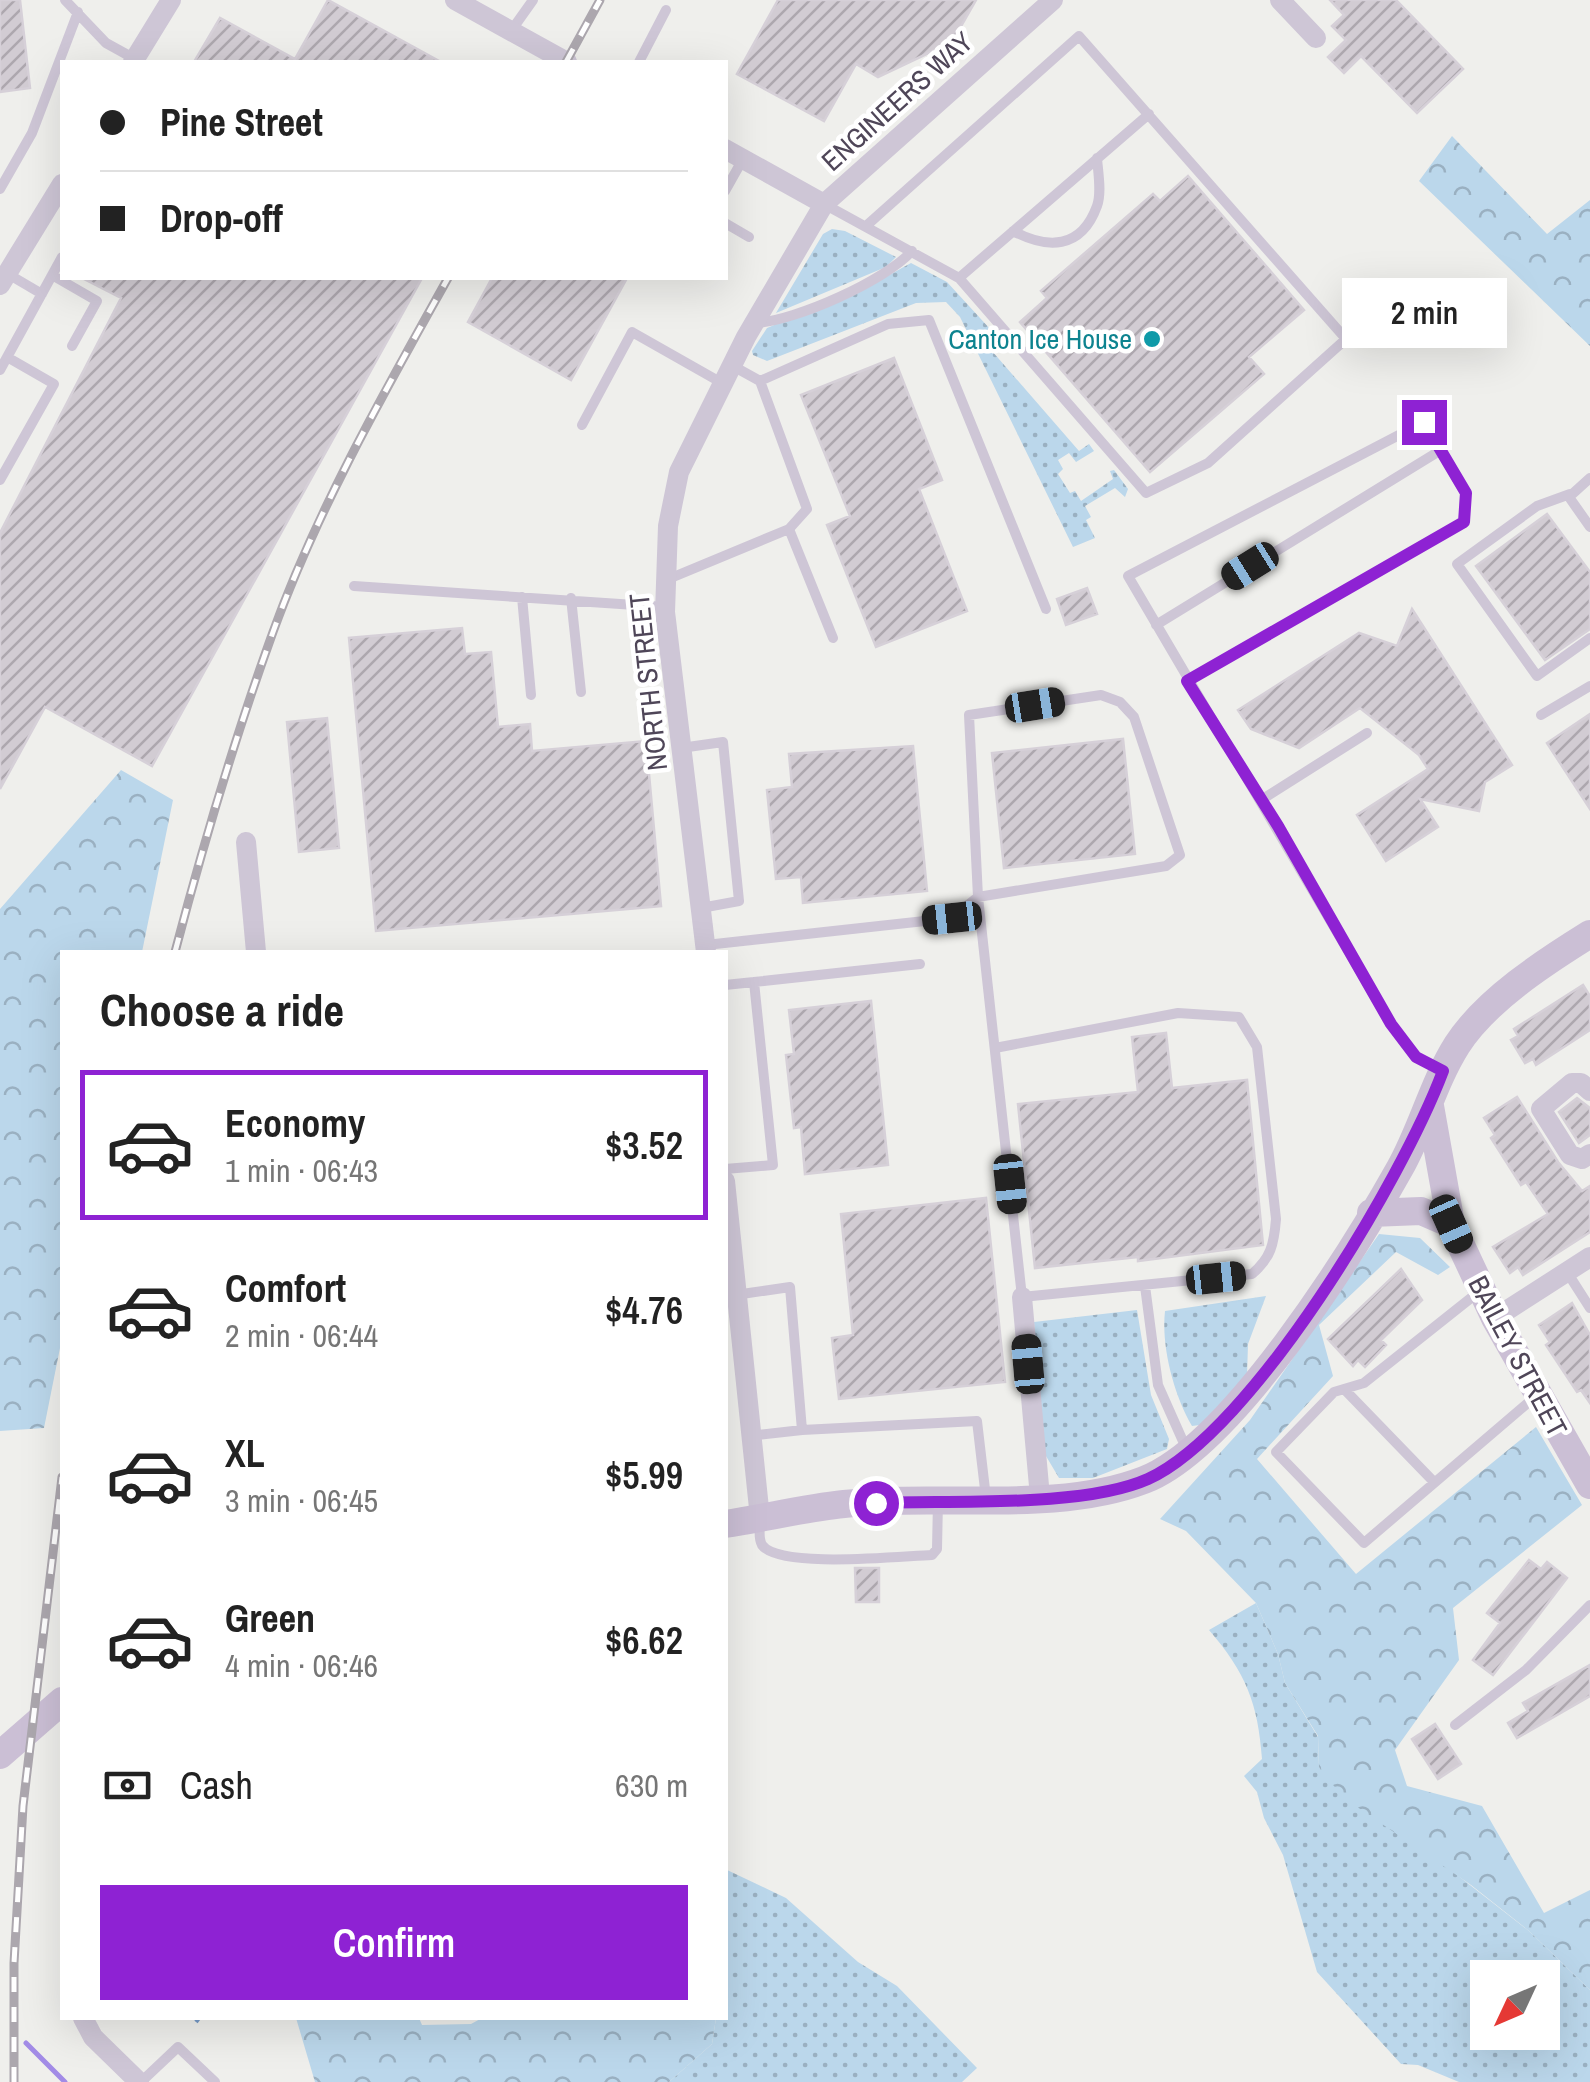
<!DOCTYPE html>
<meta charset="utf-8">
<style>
body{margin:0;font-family:"Archivo Narrow",sans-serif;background:#f2f2f2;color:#222;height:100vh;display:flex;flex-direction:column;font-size:38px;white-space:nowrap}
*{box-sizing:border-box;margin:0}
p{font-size:32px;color:#767676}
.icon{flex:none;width:55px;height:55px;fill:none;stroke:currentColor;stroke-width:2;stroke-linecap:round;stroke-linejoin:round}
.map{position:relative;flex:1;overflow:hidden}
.panel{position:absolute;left:60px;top:950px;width:668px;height:1070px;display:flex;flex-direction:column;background:#fff;border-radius:0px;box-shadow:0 10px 40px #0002}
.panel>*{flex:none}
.top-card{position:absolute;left:60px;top:60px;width:668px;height:220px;border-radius:0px;box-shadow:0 10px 40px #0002;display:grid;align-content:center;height:220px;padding:0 40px;background:#fff}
.needle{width:65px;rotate:226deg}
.fabs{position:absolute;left:1470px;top:1960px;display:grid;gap:20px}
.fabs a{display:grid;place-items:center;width:90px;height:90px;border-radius:0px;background:#fff;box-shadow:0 10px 40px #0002;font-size:50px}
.end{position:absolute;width:45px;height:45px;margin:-22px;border:12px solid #8e22d3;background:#fff;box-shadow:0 0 0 5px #fff}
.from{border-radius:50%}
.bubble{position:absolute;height:70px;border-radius:0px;background:#fff;box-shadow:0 10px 40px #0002;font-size:32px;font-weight:600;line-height:70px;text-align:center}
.car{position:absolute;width:30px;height:60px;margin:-30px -15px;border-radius:12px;box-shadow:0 0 8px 2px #0007;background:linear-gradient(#222 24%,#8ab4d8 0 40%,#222 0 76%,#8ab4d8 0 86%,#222 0)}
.top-card b{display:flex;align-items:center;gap:35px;height:95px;font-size:38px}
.top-card b+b{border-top:2px solid #e0e0e0}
.top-card i{width:25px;height:25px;background:#222}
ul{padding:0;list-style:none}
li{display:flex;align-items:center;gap:30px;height:150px;margin:0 20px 15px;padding:0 20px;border:5px solid transparent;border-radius:0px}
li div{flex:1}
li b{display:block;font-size:38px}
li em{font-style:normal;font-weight:600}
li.selected{border-color:#8e22d3}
li>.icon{width:90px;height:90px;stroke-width:1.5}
h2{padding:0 40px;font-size:45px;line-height:120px}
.pay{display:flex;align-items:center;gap:25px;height:110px;padding:0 40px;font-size:38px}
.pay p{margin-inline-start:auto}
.cta{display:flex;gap:20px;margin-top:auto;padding:20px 40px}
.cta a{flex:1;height:115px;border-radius:0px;background:#8e22d3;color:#fff;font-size:40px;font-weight:600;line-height:115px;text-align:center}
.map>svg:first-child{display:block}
</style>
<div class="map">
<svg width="1590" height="2082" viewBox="0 0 1590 2082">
<defs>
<pattern id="grass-dots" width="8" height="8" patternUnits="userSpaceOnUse" patternTransform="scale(2.5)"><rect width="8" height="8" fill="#bbd7eb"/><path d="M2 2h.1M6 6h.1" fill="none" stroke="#9ab0c1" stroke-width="1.8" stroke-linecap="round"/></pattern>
<pattern id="forest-crowns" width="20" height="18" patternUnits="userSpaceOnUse" patternTransform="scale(2.5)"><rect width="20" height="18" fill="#bbd7eb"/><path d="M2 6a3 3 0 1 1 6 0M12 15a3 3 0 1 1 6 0" fill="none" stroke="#9ab0c1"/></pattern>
<pattern id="building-hatch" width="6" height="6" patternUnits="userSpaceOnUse" patternTransform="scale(2.5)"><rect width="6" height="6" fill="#d2ccd3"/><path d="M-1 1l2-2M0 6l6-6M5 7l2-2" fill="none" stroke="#ada7ae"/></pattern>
</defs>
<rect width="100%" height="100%" fill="#efefec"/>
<!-- grass -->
<path fill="url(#grass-dots)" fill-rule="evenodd" d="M832,229L845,231L896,257L886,267L776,313L823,234Z
M911,263L947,282L1002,342L992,351L1079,451L1089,444L1094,451L1076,462L1069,453L1058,460L1063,469L1058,474L1070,493L1075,491L1081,501L1113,479L1110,471L1114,470L1128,489L1125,497L1115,488L1085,506L1091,517L1086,520L1095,538L1073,547L960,317L946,302L916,303L767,361L753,355L752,351L767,328L871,285Z
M1266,1296L1248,1344L1247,1376L1200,1425L1192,1426C1174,1395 1161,1347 1165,1311Z
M1137,1310L1151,1395L1169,1439L1167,1449L1093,1478H1059L1043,1451L1034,1322Z
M1256,1603L1278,1654L1285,1683L1318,1737L1319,1767L1529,1931L1590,1990V2082H1459L1418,2065L1401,2064L1317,1972L1283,1855L1264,1818L1257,1792L1244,1776L1262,1759C1258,1703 1246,1673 1209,1630ZM1488,1978H1542V2032H1488Z
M725,1869L786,1898L858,1962L897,1986L977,2068L962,2082H669L712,2044L716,2018H725Z"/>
<!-- forest -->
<path fill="url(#forest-crowns)" d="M1452,136L1547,234L1590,200V346L1419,181Z
M121,770L173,800L142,952H62V1338L44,1428L0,1431V909Z
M1379,1234L1420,1238L1450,1267L1438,1275L1396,1252L1319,1325L1333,1376L1257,1459L1356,1574L1536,1427L1582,1505L1453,1608L1459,1660L1395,1750L1407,1786L1482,1806L1544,1913L1590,1890V1990L1529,1931L1471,1885L1350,1802L1327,1779L1319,1767L1318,1736L1285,1683L1278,1654L1256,1603L1186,1531L1160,1519L1250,1420Z
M296,2018H419L422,2025L471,2024L482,2018H716L712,2044L669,2082H315Z"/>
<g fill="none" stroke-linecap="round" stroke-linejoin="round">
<!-- stream -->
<path stroke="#a28be6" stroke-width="5" d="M26,2043L65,2082"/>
</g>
<!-- building -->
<path fill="url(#building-hatch)" stroke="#d6d0d8" stroke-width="2.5" d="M0,0H20L30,88L0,92Z
M328,0L441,62H194L220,18L295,59Z
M778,0H976L952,42L878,77L856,64L824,121L737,74Z
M1330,0H1396L1463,69L1417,113L1361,56L1344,73L1328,57L1346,40L1332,26L1344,15Z
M1188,176L1304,310L1249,357L1264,374L1150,472L1020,322L1047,298L1041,291L1153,194L1160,201Z
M82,278H422L152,766L45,707L0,789V533L121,298Z
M492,278H627L571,380L468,322Z
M894,358L942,480L919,489L967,611L876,647L827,525L850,516L801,395Z
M1547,514L1590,572V629L1545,660L1476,566Z
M1087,588L1097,614L1066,625L1057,599Z
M1412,609L1512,765L1485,782L1479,811L1420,799L1438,827L1386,861L1357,815L1428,769L1419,755L1360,708L1299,748L1251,729L1238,710L1359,633L1397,646Z
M462,628L465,654L491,652L498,727L530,724L532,751L646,741L661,906L376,931L349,638Z
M1590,714V809L1547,743Z
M327,718L339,848L299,852L287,722Z
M1123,739L1135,854L1004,868L992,753Z
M913,746L927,891L803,903L801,877L776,879L767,790L792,787L789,754Z
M1583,985L1590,996V1030L1536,1065L1533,1059L1525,1063L1511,1040L1518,1036L1514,1029Z
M871,1001L888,1165L805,1174L801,1127L794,1128L786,1055L794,1054L789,1010Z
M1166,1033L1172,1088L1247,1080L1263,1245L1138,1261V1257L1035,1268L1018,1104L1138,1092L1132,1037Z
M1517,1097L1558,1162L1582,1191L1590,1186V1232L1523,1275L1518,1267L1510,1273L1493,1247L1548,1214L1526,1182L1521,1185L1491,1138L1495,1135L1484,1118Z
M1577,1098L1590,1108V1135L1579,1143L1559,1112Z
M986,1198L1005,1382L839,1399L832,1338L853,1335L841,1214Z
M1401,1269L1422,1300L1381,1340L1386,1345L1365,1367L1358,1360L1353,1366L1328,1339Z
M1572,1303L1590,1335V1403L1581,1390L1577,1392L1546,1345L1550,1342L1539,1325Z
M1529,1560L1541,1569L1547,1562L1567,1578L1493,1675L1473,1660L1500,1623L1487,1613Z
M855,1568H879V1602H856Z
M1590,1665V1696L1517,1738L1508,1723L1528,1711L1523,1703Z
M1435,1724L1461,1764L1438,1779L1412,1739Z"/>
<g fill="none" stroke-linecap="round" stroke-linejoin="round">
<!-- path -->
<path stroke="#769ac7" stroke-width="4" stroke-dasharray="8 5" stroke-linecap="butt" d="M196,2022L199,2018"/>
<!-- lane -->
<path stroke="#cec6d6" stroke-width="10" d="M65,0L106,43L135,59
M511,31L533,0
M639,62L666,10
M0,189L32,133L78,12
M725,191L743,159
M824,204L959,278L1146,493L1208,463L1346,339L1079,36L866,226
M725,223L749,237
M1013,231C1047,249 1081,250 1097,206C1102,193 1098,172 1097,158
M8,274L42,294
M52,275L97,301L72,346
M959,278L1149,114
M755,323C796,321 886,280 912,251
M731,365L760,381L807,509L789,529
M0,370L62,257
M760,381L888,324L929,320L1046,609
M582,425L632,332L722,383
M1590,478L1569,497L1590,527
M0,480L54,384L7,357
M1570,494L1537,506L1457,564L1537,676L1590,638
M666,580L789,529L833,638
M354,586L665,607
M522,597L531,695
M571,598L581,692
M1156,625L1441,450
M1187,681L1464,522L1465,493L1424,422L1128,576L1391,1024L1416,1057L1442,1071
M1541,715L1590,686
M681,748L723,742L739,901L701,908
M1261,800L1367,733
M706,945L952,918L978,897L969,715L1101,695L1120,702L1134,717L1180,855L1166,866L978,897L1022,1297L1252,1274C1271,1258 1274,1244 1276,1219L1257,1047L1239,1017L1178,1013L995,1048
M754,982L920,964
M725,985L754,982L773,1165L725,1169
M1567,1272L1590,1308
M1145,1286L1158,1385L1186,1448
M1481,1290L1364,1383L1334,1392L1276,1452L1364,1543L1536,1396
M735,1295L790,1287L802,1430L749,1436
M1344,1389L1434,1482
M802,1430L977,1421L986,1498
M760,1522C760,1530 758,1538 762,1545C779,1569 901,1556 932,1555L937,1549L938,1501
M1455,1725L1526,1670L1590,1605
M141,2082L178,2047L215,2082"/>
<!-- street -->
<path stroke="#cec6d6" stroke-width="20" d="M455,0L567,62
M1280,0L1316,38
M133,62L171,0
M725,149L824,204
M0,285L62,184
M246,842L256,952
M706,952L665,612L668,526L679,472L746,337L824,204L1053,0
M1590,1091L1581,1083H1572L1541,1109L1570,1155L1582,1159L1590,1154
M725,1181L760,1518
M1022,1297L1040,1497
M1495,1318L1590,1257
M83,2018L93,2037L139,2082"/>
<!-- secondary -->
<path stroke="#cbbfd5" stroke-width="28" d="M1430,1106L1451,1224L1495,1318L1590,1485
M1371,1213L1421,1211L1451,1224
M725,1524C765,1518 804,1508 844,1504C939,1493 1056,1514 1144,1480C1232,1446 1353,1252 1400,1168C1422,1129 1433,1083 1457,1045C1486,1000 1545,962 1590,934
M0,1755L62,1701"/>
<defs>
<path id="rail" d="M566,62L600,0
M175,952C203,845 235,737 273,632C317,510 385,391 448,278
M14,2082V1963L23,1806L62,1477"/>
</defs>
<!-- rail casing -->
<use href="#rail" stroke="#aca7ae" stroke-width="9"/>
<!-- rail -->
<use href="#rail" stroke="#fff" stroke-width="5" stroke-dasharray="15" stroke-linecap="butt"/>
</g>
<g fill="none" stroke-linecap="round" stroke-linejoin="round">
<!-- route -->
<path stroke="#8e22d3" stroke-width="12" d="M876,1503C951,1500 1083,1508 1148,1479C1253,1431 1402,1180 1443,1071L1416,1057L1391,1024L1278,826L1187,681L1464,522L1466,493L1424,422"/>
</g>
<!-- markers -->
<circle fill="#0f9aa8" stroke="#fff" stroke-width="4" cx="1152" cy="339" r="10"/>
<g text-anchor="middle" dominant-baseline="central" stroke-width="9" stroke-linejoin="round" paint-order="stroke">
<!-- street labels -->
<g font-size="28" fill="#4f4658" stroke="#fff">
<text transform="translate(897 101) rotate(-42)">ENGINEERS WAY</text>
<text transform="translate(648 682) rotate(-96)">NORTH STREET</text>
<text transform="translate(1518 1356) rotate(62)">BAILEY STREET</text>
</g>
<!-- culture labels -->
<g font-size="28" fill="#0d838f" stroke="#fff" text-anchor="end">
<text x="1132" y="339">Canton Ice House</text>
</g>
</g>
</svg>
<div class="fabs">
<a><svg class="needle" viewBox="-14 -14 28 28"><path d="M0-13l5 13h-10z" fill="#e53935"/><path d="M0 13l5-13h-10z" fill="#767676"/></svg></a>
</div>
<i class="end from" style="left:876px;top:1503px"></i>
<i class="end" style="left:1424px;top:422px"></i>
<div class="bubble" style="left:1342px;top:278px;width:165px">2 min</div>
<i class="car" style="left:1250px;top:566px;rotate:238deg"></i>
<i class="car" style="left:1035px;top:705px;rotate:81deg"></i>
<i class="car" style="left:952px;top:918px;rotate:264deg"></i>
<i class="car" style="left:1010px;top:1184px;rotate:174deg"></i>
<i class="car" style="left:1451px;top:1224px;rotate:156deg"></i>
<i class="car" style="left:1216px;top:1278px;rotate:84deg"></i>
<i class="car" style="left:1028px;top:1364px;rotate:355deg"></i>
<div class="top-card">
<b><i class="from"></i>Pine Street</b>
<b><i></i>Drop-off</b>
</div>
<section class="panel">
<h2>Choose a ride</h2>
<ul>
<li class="selected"><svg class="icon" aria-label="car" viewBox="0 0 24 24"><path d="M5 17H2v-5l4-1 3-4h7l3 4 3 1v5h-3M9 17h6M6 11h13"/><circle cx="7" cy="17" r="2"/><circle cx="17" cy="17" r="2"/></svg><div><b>Economy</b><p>1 min · 06:43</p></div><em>$3.52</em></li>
<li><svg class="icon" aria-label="car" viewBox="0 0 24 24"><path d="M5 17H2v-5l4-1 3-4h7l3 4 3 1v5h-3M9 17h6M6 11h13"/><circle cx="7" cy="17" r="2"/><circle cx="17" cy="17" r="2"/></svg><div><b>Comfort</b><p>2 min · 06:44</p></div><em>$4.76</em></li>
<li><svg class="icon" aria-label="car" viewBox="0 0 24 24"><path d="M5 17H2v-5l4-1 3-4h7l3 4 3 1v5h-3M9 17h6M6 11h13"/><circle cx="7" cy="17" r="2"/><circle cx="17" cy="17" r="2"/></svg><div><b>XL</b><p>3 min · 06:45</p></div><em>$5.99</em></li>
<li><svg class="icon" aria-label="car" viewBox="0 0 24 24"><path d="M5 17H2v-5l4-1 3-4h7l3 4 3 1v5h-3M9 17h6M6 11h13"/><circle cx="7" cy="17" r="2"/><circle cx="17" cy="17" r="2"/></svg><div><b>Green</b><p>4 min · 06:46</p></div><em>$6.62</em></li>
</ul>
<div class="pay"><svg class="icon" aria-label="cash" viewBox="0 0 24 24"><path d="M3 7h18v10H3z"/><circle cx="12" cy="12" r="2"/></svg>Cash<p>630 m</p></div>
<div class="cta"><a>Confirm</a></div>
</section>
</div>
